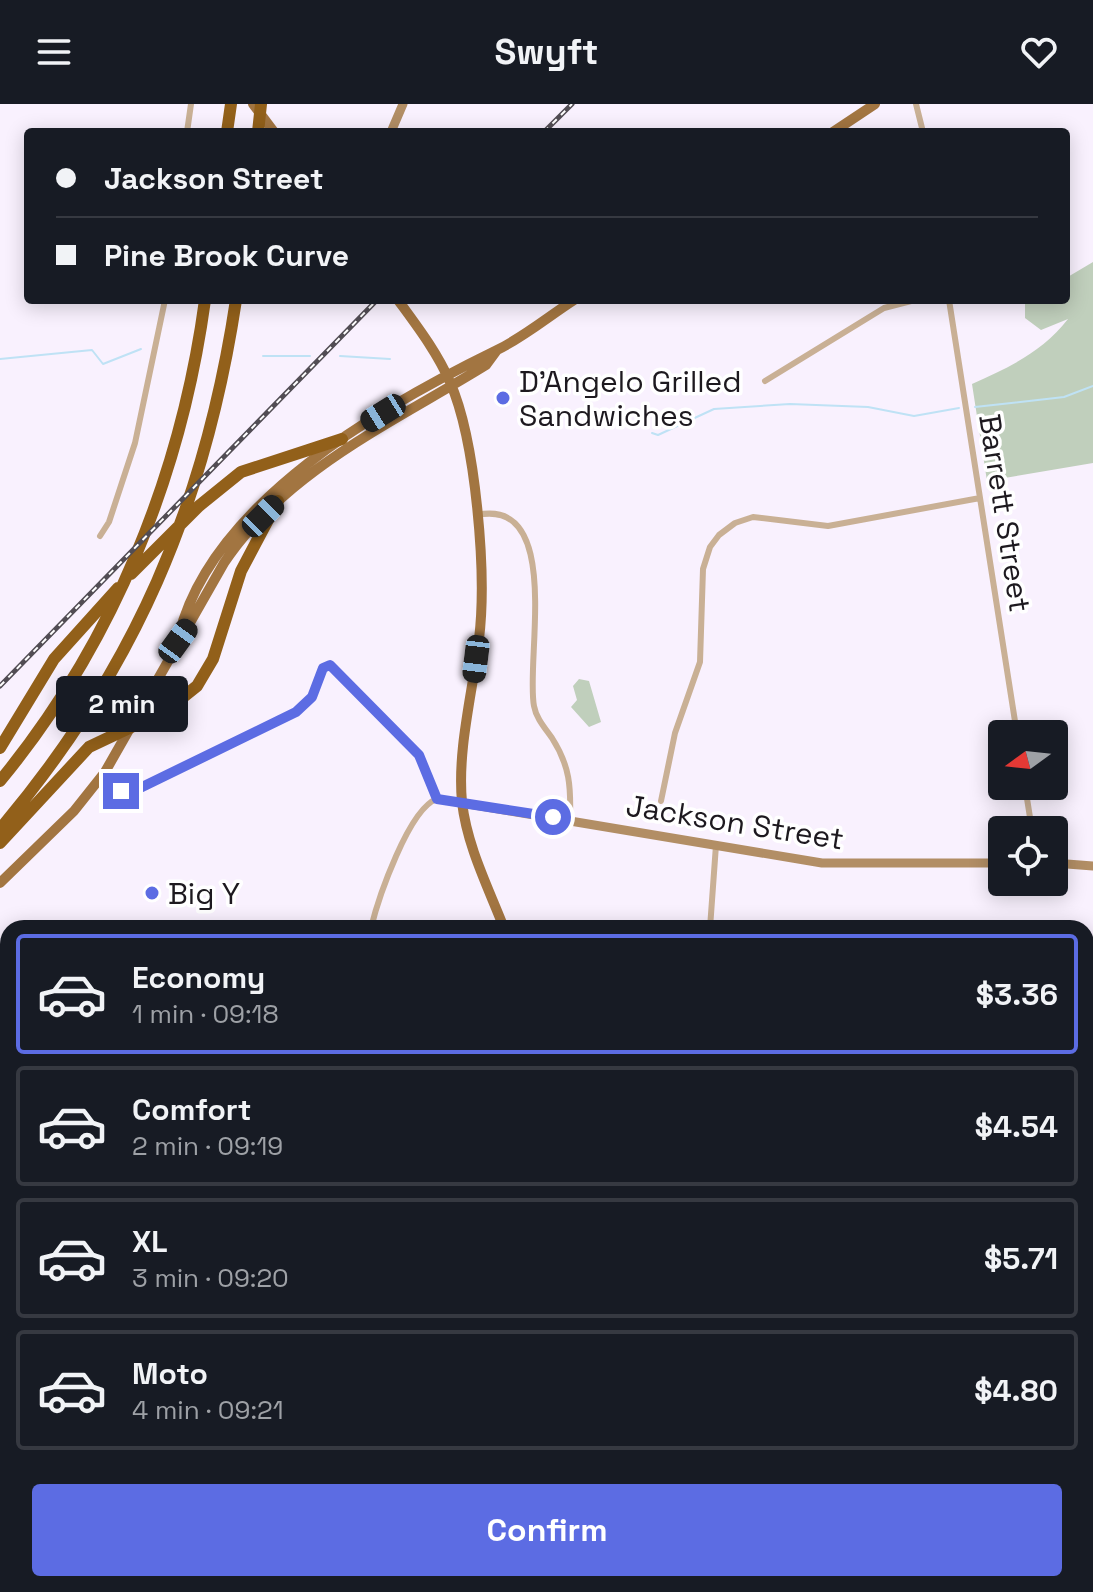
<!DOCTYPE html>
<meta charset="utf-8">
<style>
body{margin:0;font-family:"Space Grotesk",sans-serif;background:#242831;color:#f1f3f6;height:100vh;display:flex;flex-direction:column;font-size:30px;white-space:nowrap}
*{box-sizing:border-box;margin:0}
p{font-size:26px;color:#9ea1a6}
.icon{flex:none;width:44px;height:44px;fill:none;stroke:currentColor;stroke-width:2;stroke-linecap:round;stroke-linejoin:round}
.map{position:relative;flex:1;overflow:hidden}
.drawer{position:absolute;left:0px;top:816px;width:1094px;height:672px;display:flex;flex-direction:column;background:#171b24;border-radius:24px 24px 0 0;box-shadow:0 4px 20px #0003}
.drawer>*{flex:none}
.top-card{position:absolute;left:24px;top:24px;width:1046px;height:176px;border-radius:8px;box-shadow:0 4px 20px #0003;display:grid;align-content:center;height:176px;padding:0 32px;background:#171b24}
.needle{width:52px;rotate:255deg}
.tools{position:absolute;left:988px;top:616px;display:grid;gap:16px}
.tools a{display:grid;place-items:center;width:80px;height:80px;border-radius:8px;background:#171b24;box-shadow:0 4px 20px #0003;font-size:40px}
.end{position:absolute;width:36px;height:36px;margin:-18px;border:10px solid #5c6ce3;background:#fff;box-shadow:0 0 0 4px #fff}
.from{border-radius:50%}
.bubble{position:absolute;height:56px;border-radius:8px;background:#171b24;box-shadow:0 4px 20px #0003;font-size:26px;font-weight:700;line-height:56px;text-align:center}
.car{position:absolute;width:24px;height:48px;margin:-24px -12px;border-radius:10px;box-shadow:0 0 6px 2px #0007;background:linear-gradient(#222 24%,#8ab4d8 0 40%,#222 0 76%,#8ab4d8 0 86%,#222 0)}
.top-card b{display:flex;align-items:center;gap:28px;height:76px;font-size:30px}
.top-card b+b{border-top:2px solid #363941}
.top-card i{width:20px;height:20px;background:#f1f3f6}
ul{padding:14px 0 0;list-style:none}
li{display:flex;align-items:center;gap:24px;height:120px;margin:0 16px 12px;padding:0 16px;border:4px solid #363941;border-radius:8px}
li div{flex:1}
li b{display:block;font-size:30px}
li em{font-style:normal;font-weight:700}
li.current{border-color:#5c6ce3}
li>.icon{width:72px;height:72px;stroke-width:1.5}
.primary-button{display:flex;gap:16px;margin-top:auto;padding:16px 32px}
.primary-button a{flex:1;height:92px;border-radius:8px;background:#5c6ce3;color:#fff;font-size:32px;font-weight:700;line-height:92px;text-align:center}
header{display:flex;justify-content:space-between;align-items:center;height:104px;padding:0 32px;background:#171b24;font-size:36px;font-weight:700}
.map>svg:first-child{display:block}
</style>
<header><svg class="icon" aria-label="menu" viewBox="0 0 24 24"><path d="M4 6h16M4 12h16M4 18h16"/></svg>Swyft<svg class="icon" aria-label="heart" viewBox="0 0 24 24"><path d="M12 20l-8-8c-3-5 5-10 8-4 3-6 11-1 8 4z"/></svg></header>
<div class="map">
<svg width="1093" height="1488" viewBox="0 0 1093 1488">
<rect width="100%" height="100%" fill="#f9f1fe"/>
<!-- green -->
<path fill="#c0cfbc" d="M1093,158V359L987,377L972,280C1010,263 1042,248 1068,215L1041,226L1025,214V198L1066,196V174Z
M579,575L589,577L601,618L589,623L571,603L577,596L573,582Z
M0,1208L8,1209V1251L4,1257L0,1255Z
M0,1282L8,1288V1318L0,1312Z
M8,1397V1480H348L344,1488H0V1398Z
M494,1480H588L595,1488H499Z
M781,1480H883L899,1488H780Z"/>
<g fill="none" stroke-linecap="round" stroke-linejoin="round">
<!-- stream -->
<path stroke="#bfe2f5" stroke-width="2" d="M263,252H310
M340,252L390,255
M0,255L92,246L103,260L141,245
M975,303L1064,293L1093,282
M652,329L658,331L714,305L790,300L868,303L914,312L959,304
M315,1488L316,1480"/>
<!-- street -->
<path stroke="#c9b095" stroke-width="6" d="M916,0L923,28
M187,28L191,0
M949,196L1017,630
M765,277L884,204L915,196
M477,411C564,393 525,558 534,602C536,614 545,624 552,634C570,662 571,683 570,715
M100,432L109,418L135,339L165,196
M98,678L121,687H132L296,608L312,593L323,564L330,561L419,651L437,695
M1025,682L1032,726
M661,697L675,629L700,558L703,465L710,443L719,431L735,419L753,413L828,422L980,394
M371,824C378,795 409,704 437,695L462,699
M710,824L716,741
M1086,1077L1093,1078
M1086,1213L1093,1214
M0,1268L8,1258
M378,1488H385"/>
<!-- secondary -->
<path stroke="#b28e65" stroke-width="9" d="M391,28L403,0
M462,699L822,759H1002
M1054,759L1093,762
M0,1049H8
M897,1480L913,1488"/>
<!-- primary -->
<path stroke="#a27541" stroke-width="10" d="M253,0L274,28
M833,28L875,0
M398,196C417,222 437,248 450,278C476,337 487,470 479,535C473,587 457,645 462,698C467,742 488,783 504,824
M179,531C212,398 384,301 497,246C524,233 549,212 574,196
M0,779L74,707L105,668L224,459C286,366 394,318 486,261L497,246
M687,1480L688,1488"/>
<!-- highway -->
<path stroke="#92601a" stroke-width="12" d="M227,28L231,0
M258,28L261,0
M131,470L199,402L241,368L342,335
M0,644L54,555L118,484
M0,677C113,540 181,372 205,196
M0,725C135,566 205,401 236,196
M0,739L89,643L167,606L197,582L213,555L241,467L278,397"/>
<defs>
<path id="rail" d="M544,28L572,0
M0,582L377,196"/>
</defs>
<!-- rail casing -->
<use href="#rail" stroke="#524d54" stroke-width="5"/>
<!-- rail -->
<use href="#rail" stroke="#fff" stroke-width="2" stroke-dasharray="6" stroke-linecap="butt"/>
</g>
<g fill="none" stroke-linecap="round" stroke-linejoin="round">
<!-- route -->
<path stroke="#5c6ce3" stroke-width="10" d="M121,687L140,684L296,608L312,593L323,564L330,561L419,651L437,695L553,713"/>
</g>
<!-- markers -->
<g fill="#5c6ce3" stroke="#fff" stroke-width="3">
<circle cx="503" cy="294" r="8"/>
<circle cx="152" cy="789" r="8"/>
</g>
<g text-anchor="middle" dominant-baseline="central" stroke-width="7" stroke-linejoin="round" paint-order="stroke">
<!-- poi labels -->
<g font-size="30" fill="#1d191f" stroke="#fff" text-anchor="start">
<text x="519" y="277">D'Angelo Grilled<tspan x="519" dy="34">Sandwiches</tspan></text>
<text x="168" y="789">Big Y</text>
</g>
<!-- street labels -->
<g font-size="30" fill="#1d191f" stroke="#fff">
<text transform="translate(1005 409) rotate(81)">Barrett Street</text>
<text transform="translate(735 718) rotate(9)">Jackson Street</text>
</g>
</g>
</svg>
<div class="tools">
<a><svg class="needle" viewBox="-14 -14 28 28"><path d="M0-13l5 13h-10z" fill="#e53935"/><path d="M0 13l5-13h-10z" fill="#9ea1a6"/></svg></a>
<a><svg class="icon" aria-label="locate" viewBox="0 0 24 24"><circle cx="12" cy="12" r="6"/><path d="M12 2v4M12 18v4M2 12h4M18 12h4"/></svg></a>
</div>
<i class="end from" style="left:553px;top:713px"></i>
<i class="end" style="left:121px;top:687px"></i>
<div class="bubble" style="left:56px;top:572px;width:132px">2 min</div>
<i class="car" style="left:383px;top:309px;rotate:238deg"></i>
<i class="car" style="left:263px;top:412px;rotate:45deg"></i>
<i class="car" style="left:178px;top:537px;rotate:36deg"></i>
<i class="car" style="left:476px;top:555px;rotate:187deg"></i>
<div class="top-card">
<b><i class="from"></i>Jackson Street</b>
<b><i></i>Pine Brook Curve</b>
</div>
<section class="drawer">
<ul>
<li class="current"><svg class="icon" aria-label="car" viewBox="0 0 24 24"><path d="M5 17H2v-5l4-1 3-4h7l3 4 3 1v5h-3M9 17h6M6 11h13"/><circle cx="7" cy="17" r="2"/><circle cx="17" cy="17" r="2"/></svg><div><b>Economy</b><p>1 min · 09:18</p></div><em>$3.36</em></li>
<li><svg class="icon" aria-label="car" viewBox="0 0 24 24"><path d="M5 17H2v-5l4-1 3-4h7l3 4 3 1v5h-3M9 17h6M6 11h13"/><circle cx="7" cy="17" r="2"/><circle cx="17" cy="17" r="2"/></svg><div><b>Comfort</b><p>2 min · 09:19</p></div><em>$4.54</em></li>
<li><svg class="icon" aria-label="car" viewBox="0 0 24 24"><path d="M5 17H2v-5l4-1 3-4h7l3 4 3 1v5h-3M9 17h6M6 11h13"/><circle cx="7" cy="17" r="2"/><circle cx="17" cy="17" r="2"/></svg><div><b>XL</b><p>3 min · 09:20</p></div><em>$5.71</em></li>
<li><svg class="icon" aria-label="car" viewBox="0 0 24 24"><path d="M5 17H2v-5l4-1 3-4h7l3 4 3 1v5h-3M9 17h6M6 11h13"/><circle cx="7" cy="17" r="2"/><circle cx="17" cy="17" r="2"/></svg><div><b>Moto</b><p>4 min · 09:21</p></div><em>$4.80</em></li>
</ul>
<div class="primary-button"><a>Confirm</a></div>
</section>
</div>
